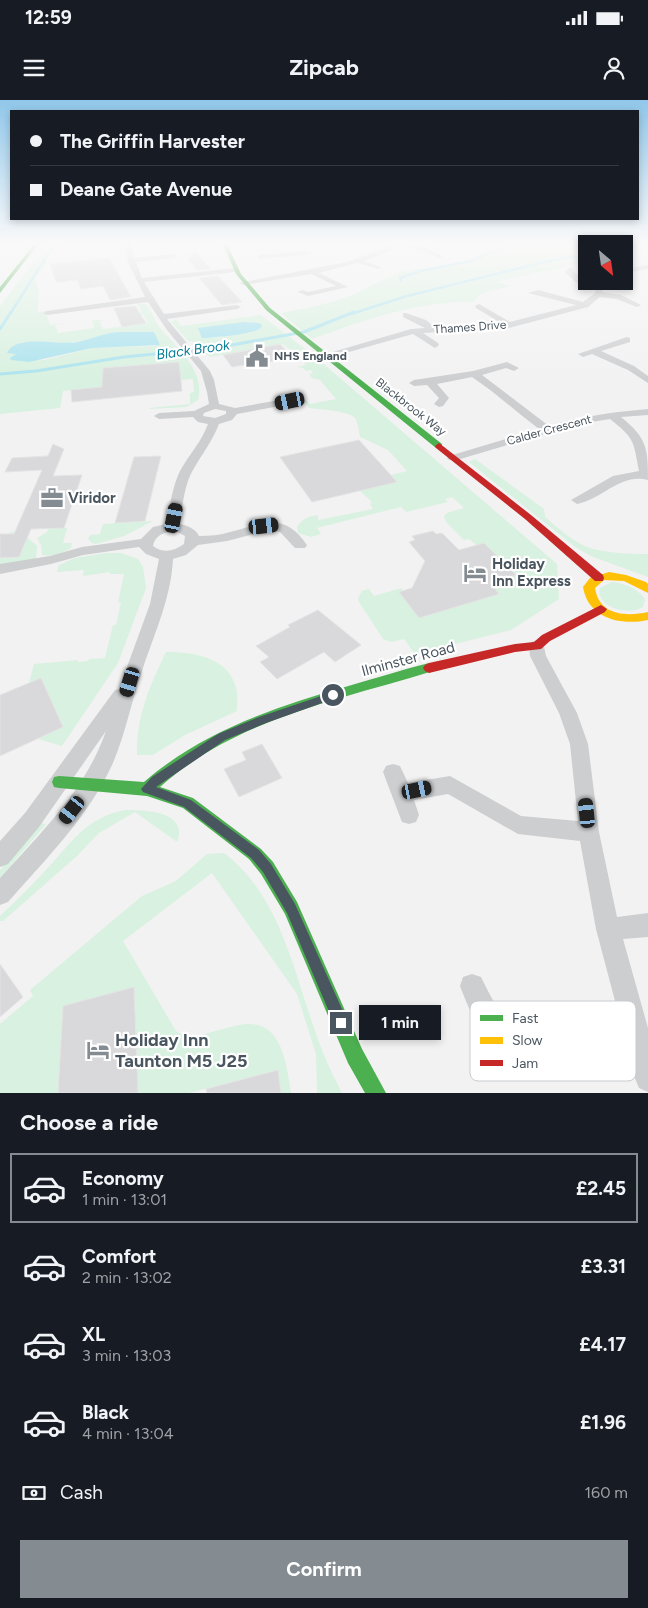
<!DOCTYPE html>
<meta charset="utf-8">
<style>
body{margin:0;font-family:Figtree,sans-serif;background:#20242c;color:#f1f3f6;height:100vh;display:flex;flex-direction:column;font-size:19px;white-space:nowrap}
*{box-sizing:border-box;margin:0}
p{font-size:16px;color:#9ea1a6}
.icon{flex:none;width:28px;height:28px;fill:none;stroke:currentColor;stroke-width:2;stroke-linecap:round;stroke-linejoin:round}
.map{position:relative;height:993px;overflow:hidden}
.sheet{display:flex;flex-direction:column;background:#171b24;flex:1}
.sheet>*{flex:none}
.top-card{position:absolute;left:10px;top:10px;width:629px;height:110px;border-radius:0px;box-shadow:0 2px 8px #0003;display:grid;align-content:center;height:110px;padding:0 20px;background:#171b24}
.needle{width:32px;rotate:151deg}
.buttons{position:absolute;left:578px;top:135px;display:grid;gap:10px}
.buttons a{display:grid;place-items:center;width:55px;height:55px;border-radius:0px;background:#171b24;box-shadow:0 2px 8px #0003;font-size:25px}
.end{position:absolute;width:22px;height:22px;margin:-11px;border:6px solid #49555f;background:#fff;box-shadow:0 0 0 2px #fff}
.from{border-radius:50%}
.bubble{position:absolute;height:35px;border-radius:0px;background:#171b24;box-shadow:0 2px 8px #0003;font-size:16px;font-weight:700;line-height:35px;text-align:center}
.car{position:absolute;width:15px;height:30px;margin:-15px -8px;border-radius:6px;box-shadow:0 0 4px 1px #0007;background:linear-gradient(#222 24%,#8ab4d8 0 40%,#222 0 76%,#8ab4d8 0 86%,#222 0)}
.top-card b{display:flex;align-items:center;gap:18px;height:48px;font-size:19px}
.top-card b+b{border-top:1px solid #363941}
.top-card i{width:12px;height:12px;background:#f1f3f6}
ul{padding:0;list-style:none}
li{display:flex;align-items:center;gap:15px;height:70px;margin:0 10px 8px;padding:0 10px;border:2px solid transparent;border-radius:0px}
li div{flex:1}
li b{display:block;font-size:19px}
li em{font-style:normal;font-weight:700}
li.current{border-color:#848c92}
li>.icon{width:45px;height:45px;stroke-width:1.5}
h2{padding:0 20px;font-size:22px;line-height:60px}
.pay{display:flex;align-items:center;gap:12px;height:55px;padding:0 20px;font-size:19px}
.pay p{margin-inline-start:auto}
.action{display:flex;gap:10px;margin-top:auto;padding:10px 20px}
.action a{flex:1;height:58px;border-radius:0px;background:#848c92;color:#fff;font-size:20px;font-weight:700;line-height:58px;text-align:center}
.status{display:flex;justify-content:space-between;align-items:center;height:35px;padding:0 25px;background:#171b24;direction:ltr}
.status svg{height:14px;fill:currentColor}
header{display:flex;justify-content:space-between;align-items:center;height:65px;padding:0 20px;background:#171b24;font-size:22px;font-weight:700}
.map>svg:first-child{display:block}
</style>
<div class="status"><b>12:59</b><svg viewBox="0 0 49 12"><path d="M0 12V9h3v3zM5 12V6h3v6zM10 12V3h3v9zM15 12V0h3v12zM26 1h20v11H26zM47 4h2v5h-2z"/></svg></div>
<header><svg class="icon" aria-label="menu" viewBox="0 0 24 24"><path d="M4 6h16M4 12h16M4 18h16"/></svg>Zipcab<svg class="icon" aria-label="person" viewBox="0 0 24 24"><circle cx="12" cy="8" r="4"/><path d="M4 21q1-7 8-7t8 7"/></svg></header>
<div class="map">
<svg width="648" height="993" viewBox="0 0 648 993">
<rect width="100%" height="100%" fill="#f3f2f2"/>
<!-- green -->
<path fill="#d8f1e0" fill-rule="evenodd" d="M530,142H648V150L624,155V144H586V162L497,182L511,186L480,194L474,202C418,201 364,220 312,239L281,213C301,209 322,206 341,199C368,191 394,167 423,169C430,170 437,163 445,166L465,161L495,148Z
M47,144H58L35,178L39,191L38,212L46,211L50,225L69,222L55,225L58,233L94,228L92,220H105L99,221L103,229L148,223L143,215L136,216L131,214L142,212L137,203L145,204C151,209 154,219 159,227C176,247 206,270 198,300L186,307L149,309V308L190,304V293L194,292L193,279L181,280L178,262L103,268L102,287L63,291L60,308L0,314V206ZM119,232H154L155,246L92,248L44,260L10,258L16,256L28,242L70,243Z
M261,215L313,255L557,464L559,499L511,530L415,554L404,539L391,542L383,539L359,502L358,498L362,491L369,489L374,496L401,488L403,491L399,492L419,518L499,494L490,483L516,475L484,443L476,445L469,439L464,440L446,422L444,416L447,413L464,408L452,397L445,399L448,402L406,412L401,407L317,428L321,434L311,437L298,433L297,427C302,419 308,416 318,415V420L373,409L370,404L372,402L360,391L397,382L391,375L407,371L388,350L360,337C359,331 358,323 355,318C349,311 318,309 309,308L304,301L306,300L310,304L336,299L320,280L312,278L309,274L313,273L311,270L306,271L303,268L297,267L306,265L300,258L272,262L270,260L292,257L289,253L293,252L282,244L211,257L203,253L192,241L189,242L171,222L176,219L181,226ZM253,222L251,233H235L218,238L202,237L208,228L211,227Z
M475,359L544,409L545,417C558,428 573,442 590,448C607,453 630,454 648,454V477L593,457L575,447L469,362Z
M153,421L124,436L96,444L92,443L88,439L90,435L100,434L103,424Z
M49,428H67L63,443H72L71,448C64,453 51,457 42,455L41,445L37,438L47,432Z
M10,432C22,432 29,438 37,446L36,459L0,465V458L19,457L27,438H8Z
M107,453H121L138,459L143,467L146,488L118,563L62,646L38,639L63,627L41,579L29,583L34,564L78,560V562L88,561L89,559L105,558L113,525H116L121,502H118L124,474H110V472L83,476L84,470L57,472L59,465L75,458Z
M612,482C623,483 640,489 645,500L643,507C630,516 595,508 600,488Z
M166,552C194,552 228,557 236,588C238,595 237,604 237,611L185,635L153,655H137C136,617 150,585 166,552Z
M125,710C145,710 189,711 177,742L135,712L99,733L77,756L3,821H0V816C15,802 30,787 44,772C71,744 84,718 125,710Z
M41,723L46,724L0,778V770Z
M224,753C286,800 296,887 324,955C329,968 336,981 342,993H317L316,954L297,894L212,773L123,841L176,931L188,938C205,935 234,924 249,924C283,923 287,968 291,993H281L278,970L189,993H138L134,887L63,906L58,993H0V924L33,896L30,890L142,796L176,781L207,754Z"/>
<!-- water -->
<path fill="#ace3ee" d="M244,222L259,223L262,225L261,228C254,234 213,238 202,238L198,228Z
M119,232H154L160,245L92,248L29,262L11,260L10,258L16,254L7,253C16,233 60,246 77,242C92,239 104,233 119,232Z"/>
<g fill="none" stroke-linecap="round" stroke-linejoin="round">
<!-- stream-far1 -->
<path stroke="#ace3ee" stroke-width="2.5" d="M624,148L648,144
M401,181L400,178L420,171L471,161L500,149
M10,214L56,142
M351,214L407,196L544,162L586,154"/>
<!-- stream -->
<path stroke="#ace3ee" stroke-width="3" d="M0,229L11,212
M0,274L36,271L124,257L215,248L304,232L354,212"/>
</g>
<!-- building -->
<path fill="#d9d9db" stroke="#e4e4e5" d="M195,151L211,169L197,170L187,158Z
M109,158L131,197L110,200L103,186L81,189L77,180L56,182L50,164Z
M218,176L242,202L222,205L199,178Z
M135,206L146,223L122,227L114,208Z
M280,244L292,257L257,265L255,263L232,267L223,255Z
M179,262L182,291L72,302L71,290L102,287L103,268Z
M359,340L397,382L312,402L280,357Z
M53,344L64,349L53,376L82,375L64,428L31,429L19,457L0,458V434H14L42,370L5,372L12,358L48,356Z
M161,356L145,421L115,423L134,357Z
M433,431L436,434L442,433L459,450L484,443L516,475L490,483L499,494L419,518L399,492L412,488L425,461L409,442L415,440L412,436Z
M318,510L361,545L335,562L324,552L277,579L260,562L269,557L256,546L290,527L288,525Z
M41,578L63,627L0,656V595Z
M262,644L282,678L239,697L224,669L246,660L242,652Z
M0,864L23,897L0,917Z
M134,887L138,993H58L63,906Z
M278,970L281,993H207L206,989Z"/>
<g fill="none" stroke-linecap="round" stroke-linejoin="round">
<!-- street -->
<path fill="#ccced0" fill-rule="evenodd" d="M124,142H130L134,158L174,154L177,156L174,158L136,162L142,178L235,168L238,170L235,172L144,182L164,214L237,205L241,207L237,209L167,219L210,271L214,280L219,304L235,308L296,297L301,300L296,303L237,314L232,320L219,324C212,342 202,354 193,370C184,385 183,406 179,424C187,425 196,429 199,436C209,436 220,435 230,432C263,424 284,411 307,445L305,448H295L280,432L269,430L227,441L198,445L186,455L173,459C171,498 155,532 143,568C132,599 126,632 113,663C89,716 46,759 8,802L0,805V778C41,733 86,689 106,631L39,727L8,764L0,767V741L25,713L115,590L119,589L150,504L159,459L146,454L139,447L83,455L51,464L0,474V464L50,456L82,447L141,439L153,427L166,424C170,407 172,387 180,371C189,354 201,343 208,324L198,322L193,317L159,319L154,316L159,313L194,311L209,304L207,292L201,271L167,230L148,202L47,215L43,213L47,211L145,197L127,160L128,158ZM215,309L226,311V314L215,318L203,316L204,313ZM172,431L177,432L185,436L184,444C174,451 164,454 153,446C155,436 162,433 172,431Z
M328,142H347L348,143L345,145Z
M391,142L421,146L443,156L440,158L418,149L394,146L389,151L364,161L380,167V169L357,163L319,173L348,187L308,196L298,192L302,190L308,192L336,186L311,174L243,185L239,183L347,162L384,149Z
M467,142H474L475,143L472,145Z
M308,151L311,153L310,154L260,159L257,157L260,155Z
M648,165V169L624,173V169Z
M570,167L573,169V171L586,181H608L602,192L621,195L641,205L637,207L616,199L600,197L588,207L509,228L423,233L438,243L439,245L435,248L413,234L324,259L319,256L411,229L425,228L403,217V213H406L426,220L434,227L501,223L476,208L475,206L479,204L510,222L576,205L528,193L538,190L583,202L595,193L597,186L577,183L565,172Z
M627,237L630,238V242L601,251L634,266L648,276V283L628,270L592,254L583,257L578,254Z
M507,262L519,268L514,271L506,268L482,275L549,326C582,316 614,312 648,309V315L621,317C647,338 648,348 648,380C622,373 605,396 581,403L577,404L571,400L613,376L639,371C633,340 635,339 610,319L579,324L457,360H449L447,358L449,356L539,329C516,312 496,293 472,277L437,284L449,298L443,306L439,307L434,304L439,298L427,285L414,286L409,283L414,280L473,271Z
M537,540L543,542L546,556L577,613L588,644L599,732L617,817L648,813V837L623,839L648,928V992L639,988L634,976C587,977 527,985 493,946C477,929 468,907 460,886L463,877L472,874L481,877C520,959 545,952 628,950L596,829L580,741L518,734L448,694L414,700L419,715L416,722L409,724L402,722L383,672L386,666L393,664L400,666L408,683L450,676L521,716L578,721L570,644L559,613L530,556L529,546L531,542Z"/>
<!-- fast -->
<path fill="#4caf50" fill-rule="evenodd" d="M36,142H40L0,193V187Z
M222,142H226L241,174L270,208L442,344V348H436L266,210L236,174Z
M429,563L433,565L435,568L433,571C339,600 235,619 160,687L193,698L261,749L273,762L297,802L362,949L386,993H365L348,963L285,814L261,774L249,759L183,708L147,696L59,688L54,687L52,682L54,677L59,676L144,682C202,632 272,608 345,587C373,579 401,570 429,563Z"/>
<!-- slow -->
<path fill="#ffc107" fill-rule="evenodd" d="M609,472L626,475L646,482L648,484V493L624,481L604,480L595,488C599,515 625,517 648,512V520C620,526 588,518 583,487L590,478Z"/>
<!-- jam -->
<path fill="#c62828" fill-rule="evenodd" d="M439,343L531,415L603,475L604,478L603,481H595L525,419L436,348L435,346Z
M601,505L607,509L605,512L550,541L541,549L515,552L429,573L425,571L423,568L425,565L429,563L515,544L534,542L542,535Z"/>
</g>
<!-- sky -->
<linearGradient id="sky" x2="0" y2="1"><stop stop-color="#90c7ea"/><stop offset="0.51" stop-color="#faf9f9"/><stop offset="1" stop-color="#faf9f9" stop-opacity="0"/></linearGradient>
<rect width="648" height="281" fill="url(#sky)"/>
<!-- route -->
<path fill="#49555f" d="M333,592L336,593V598L266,623L225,640L156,687L191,700L259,750L271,764L295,804L346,918L348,923L346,928L341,930L336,928L287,813L263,772L251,758L184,707L143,692L141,689L152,677L218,634L259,617Z"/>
<!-- icons -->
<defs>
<symbol id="civic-bare" viewBox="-9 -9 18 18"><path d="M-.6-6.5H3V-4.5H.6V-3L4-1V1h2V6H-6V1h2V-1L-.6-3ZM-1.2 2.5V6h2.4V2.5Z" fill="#848c92" stroke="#fff" stroke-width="2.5" paint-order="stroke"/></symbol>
<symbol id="office-bare" viewBox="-9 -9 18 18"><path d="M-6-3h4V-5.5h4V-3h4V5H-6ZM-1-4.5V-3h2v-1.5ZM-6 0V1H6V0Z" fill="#848c92" stroke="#fff" stroke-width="2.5" paint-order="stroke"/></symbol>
<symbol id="hotel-bare" viewBox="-9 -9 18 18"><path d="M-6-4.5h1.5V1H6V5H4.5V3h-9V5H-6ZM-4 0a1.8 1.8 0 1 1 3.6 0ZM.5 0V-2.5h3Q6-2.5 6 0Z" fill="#848c92" stroke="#fff" stroke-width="2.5" paint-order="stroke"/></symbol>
</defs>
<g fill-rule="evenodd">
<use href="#civic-bare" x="241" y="240" width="32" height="32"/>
<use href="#office-bare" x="36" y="382" width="32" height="32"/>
<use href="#hotel-bare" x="459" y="457" width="32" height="32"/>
<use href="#hotel-bare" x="82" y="934" width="32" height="32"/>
</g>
<g text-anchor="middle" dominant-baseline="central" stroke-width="4.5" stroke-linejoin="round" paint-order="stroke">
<!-- far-street labels -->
<g font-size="12" fill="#49555f" stroke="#fff">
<text transform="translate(470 227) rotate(-4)">Thames Drive</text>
<text transform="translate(411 307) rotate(38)">Blackbrook Way</text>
<text transform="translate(549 330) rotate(-15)">Calder Crescent</text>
</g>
<!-- far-poi labels -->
<g font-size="12" font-weight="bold" fill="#49555f" stroke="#fff" text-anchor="start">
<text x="274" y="256">NHS England</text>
</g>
<!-- far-water labels -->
<g font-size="14" font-style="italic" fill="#0c7f98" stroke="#fff">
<text transform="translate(193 250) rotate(-8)">Black Brook</text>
</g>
<!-- poi labels -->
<g font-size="15" font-weight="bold" fill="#49555f" stroke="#fff" text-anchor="start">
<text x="68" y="398">Viridor</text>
<text x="492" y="464">Holiday<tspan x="492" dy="17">Inn Express</tspan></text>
</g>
<!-- street labels -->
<g font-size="15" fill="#49555f" stroke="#fff">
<text transform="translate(408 559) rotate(-15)">Ilminster Road</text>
</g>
<!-- near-poi labels -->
<g font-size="18" font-weight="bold" fill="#49555f" stroke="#fff" text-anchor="start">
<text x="115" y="940">Holiday Inn<tspan x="115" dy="21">Taunton M5 J25</tspan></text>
</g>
</g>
<!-- legend -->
<rect x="470" y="901" width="166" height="80" rx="8" fill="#fff" stroke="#c8cccf" stroke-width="1"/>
<rect x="480" y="915" width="23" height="6" fill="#4caf50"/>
<rect x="480" y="937" width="23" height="7" fill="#ffc107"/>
<rect x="480" y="960" width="23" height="6" fill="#c62828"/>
<g font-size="14" fill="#49555f">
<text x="512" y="923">Fast</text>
<text x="512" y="945">Slow</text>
<text x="512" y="968">Jam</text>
</g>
</svg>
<div class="buttons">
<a><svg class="needle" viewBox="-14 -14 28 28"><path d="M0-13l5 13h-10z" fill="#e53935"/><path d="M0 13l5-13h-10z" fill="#9ea1a6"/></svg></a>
</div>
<i class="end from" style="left:333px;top:595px"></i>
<i class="end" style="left:341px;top:923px"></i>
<div class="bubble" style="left:359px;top:905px;width:82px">1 min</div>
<i class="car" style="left:290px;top:301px;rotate:258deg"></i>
<i class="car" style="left:174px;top:418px;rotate:11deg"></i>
<i class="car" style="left:264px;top:426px;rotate:84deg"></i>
<i class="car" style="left:130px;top:582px;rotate:197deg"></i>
<i class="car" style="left:417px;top:690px;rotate:78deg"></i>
<i class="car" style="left:72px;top:710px;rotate:218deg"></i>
<i class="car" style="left:587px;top:713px;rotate:354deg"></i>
<div class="top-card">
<b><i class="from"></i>The Griffin Harvester</b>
<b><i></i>Deane Gate Avenue</b>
</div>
</div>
<section class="sheet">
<h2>Choose a ride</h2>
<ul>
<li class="current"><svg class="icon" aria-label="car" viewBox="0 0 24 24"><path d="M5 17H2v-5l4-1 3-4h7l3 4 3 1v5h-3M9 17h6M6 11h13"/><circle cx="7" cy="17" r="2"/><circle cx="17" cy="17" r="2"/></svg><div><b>Economy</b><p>1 min · 13:01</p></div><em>£2.45</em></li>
<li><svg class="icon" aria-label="car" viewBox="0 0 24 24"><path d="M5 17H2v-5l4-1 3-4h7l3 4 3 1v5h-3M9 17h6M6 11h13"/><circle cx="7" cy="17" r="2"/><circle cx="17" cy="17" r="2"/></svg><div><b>Comfort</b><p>2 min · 13:02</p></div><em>£3.31</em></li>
<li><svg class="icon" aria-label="car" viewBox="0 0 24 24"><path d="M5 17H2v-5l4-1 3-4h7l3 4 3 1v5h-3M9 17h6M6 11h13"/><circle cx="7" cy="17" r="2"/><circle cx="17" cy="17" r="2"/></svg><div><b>XL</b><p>3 min · 13:03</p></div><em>£4.17</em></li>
<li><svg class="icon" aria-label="car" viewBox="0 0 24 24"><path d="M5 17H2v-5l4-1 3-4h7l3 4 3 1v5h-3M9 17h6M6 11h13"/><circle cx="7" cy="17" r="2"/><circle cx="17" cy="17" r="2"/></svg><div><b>Black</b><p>4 min · 13:04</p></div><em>£1.96</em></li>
</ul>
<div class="pay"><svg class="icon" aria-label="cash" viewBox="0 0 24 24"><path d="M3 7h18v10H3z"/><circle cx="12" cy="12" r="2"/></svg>Cash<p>160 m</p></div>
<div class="action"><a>Confirm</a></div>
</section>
